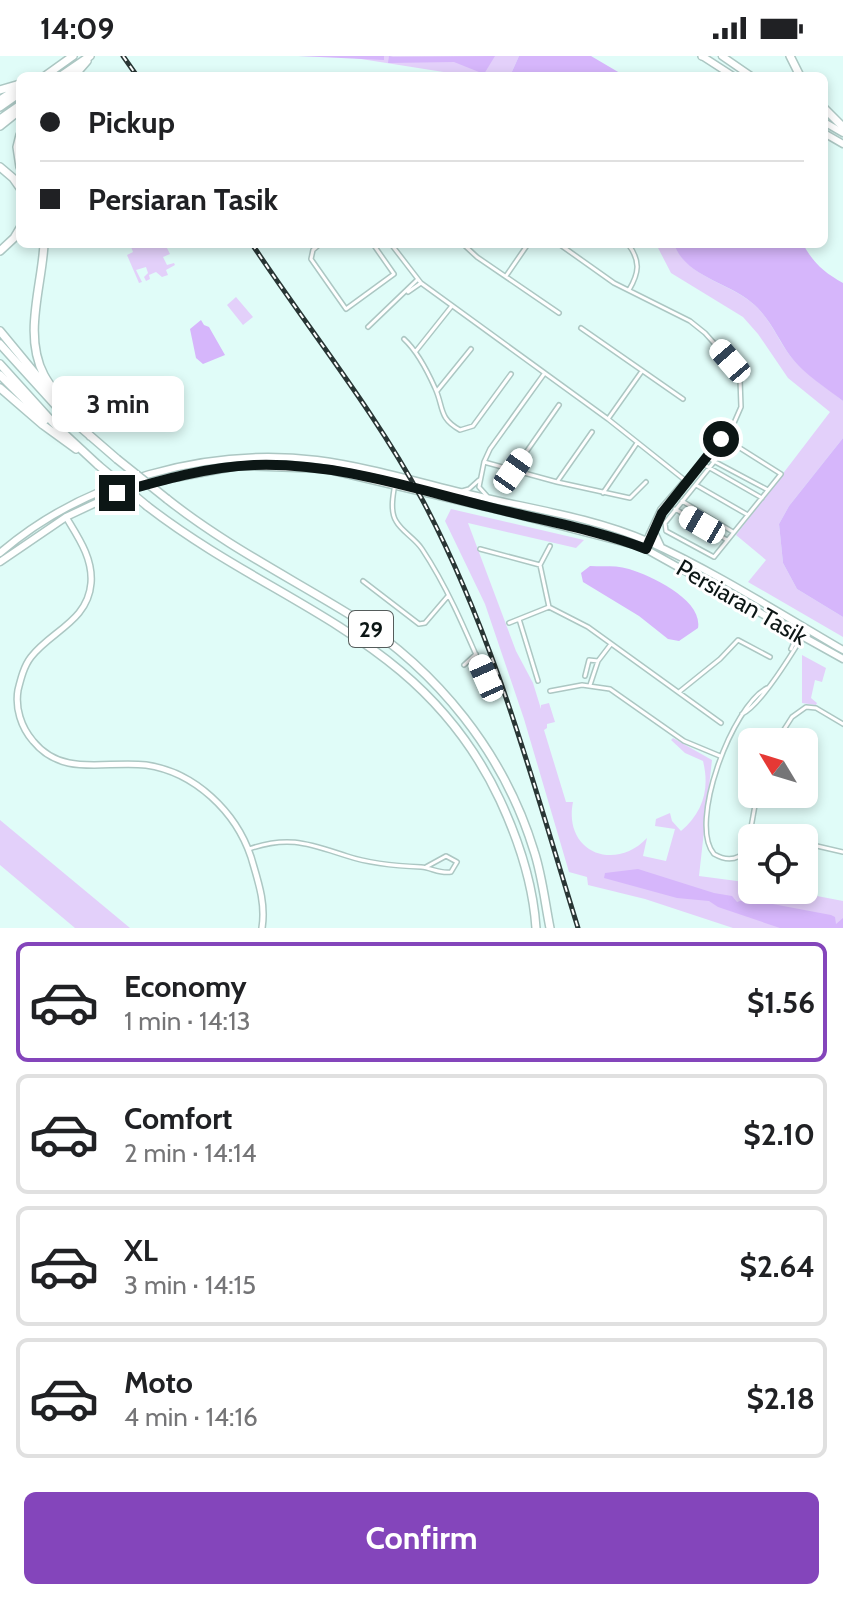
<!DOCTYPE html>
<meta charset="utf-8">
<style>
body{margin:0;font-family:Cabin,sans-serif;background:#f2f2f2;color:#202124;height:100vh;display:flex;flex-direction:column;font-size:30px;white-space:nowrap}
*{box-sizing:border-box;margin:0}
p{font-size:26px;color:#757577}
.icon{flex:none;width:44px;height:44px;fill:none;stroke:currentColor;stroke-width:2;stroke-linecap:round;stroke-linejoin:round}
.map{position:relative;height:872px;overflow:hidden}
.details{display:flex;flex-direction:column;background:#fff;flex:1}
.details>*{flex:none}
.top-card{position:absolute;left:16px;top:16px;width:812px;height:176px;border-radius:12px;box-shadow:0 4px 12px #0003;display:grid;align-content:center;height:176px;padding:0 24px;background:#fff}
.needle{width:52px;rotate:308deg}
.tools{position:absolute;left:738px;top:672px;display:grid;gap:16px}
.tools a{display:grid;place-items:center;width:80px;height:80px;border-radius:12px;background:#fff;box-shadow:0 4px 12px #0003;font-size:40px}
.end{position:absolute;width:36px;height:36px;margin:-18px;border:10px solid #0c1615;background:#fff;box-shadow:0 0 0 4px #fff}
.from{border-radius:50%}
.bubble{position:absolute;height:56px;border-radius:12px;background:#fff;box-shadow:0 4px 12px #0003;font-size:26px;font-weight:700;line-height:56px;text-align:center}
.car{position:absolute;width:24px;height:48px;margin:-24px -12px;border-radius:10px;box-shadow:0 0 6px 2px #0007;background:linear-gradient(#fff 24%,#345 0 40%,#fff 0 76%,#345 0 86%,#fff 0)}
.top-card b{display:flex;align-items:center;gap:28px;height:76px;font-size:30px}
.top-card b+b{border-top:2px solid #e0e0e0}
.top-card i{width:20px;height:20px;background:#202124}
ul{padding:14px 0 0;list-style:none}
li{display:flex;align-items:center;gap:24px;height:120px;margin:0 16px 12px;padding:0 8px;border:4px solid #e0e0e0;border-radius:12px}
li div{flex:1}
li b{display:block;font-size:30px}
li em{font-style:normal;font-weight:700}
li.active{border-color:#8445bb}
li>.icon{width:72px;height:72px;stroke-width:1.5}
.primary-button{display:flex;gap:16px;margin-top:auto;padding:16px 24px}
.primary-button a{flex:1;height:92px;border-radius:12px;background:#8445bb;color:#fff;font-size:32px;font-weight:700;line-height:92px;text-align:center}
.status{display:flex;justify-content:space-between;align-items:center;height:56px;padding:0 40px;background:#fff;direction:ltr}
.status svg{height:22px;fill:currentColor}
.map>svg:first-child{display:block}
</style>
<div class="status"><b>14:09</b><svg viewBox="0 0 49 12"><path d="M0 12V9h3v3zM5 12V6h3v6zM10 12V3h3v9zM15 12V0h3v12zM26 1h20v11H26zM47 4h2v5h-2z"/></svg></div>
<div class="map">
<svg width="843" height="872" viewBox="0 0 843 872">
<rect width="100%" height="100%" fill="#e0fcf8"/>
<!-- green -->
<path fill="#e3d0fa" d="M342,0H519L510,20H469Z
M130,188H165L170,198L163,201L167,209L174,207L175,209L166,214L168,219L162,221L156,216L149,219L150,223L146,225L144,221L148,217L146,211L136,214L142,226L139,227L127,199L133,196Z
M656,188H674C686,220 726,226 751,246C770,261 777,283 791,301C805,318 826,331 843,345V382L789,450L779,468L783,507L797,533L843,561V581L748,526L766,504L736,479L830,356L788,322L758,278L743,261L671,217Z
M236,241L253,261L243,269L227,249Z
M451,453L584,484L576,492L468,467L516,595L533,627L541,653V649L549,647L555,666L547,668V672L544,674L566,746H573C563,795 614,817 647,782L643,800L666,805L675,773L655,770L656,763L670,757L672,765L681,775C703,756 710,733 703,705L685,697L671,684L673,682L712,704L699,820L752,827V834H786L843,845V872H733L645,843L588,829L587,821L569,816L524,663L485,548L445,465Z
M802,599L826,612L822,626L815,624L811,642L817,647L816,649L802,647Z
M0,764L130,872H75L0,809Z"/>
<!-- water -->
<path fill="#d6b6fb" d="M298,0H384V4Z
M389,0L393,1L495,0L484,18L454,6L388,7Z
M519,0H591L625,20H510Z
M674,188H803C813,207 825,217 843,227V345C826,332 804,318 791,301C777,282 770,261 751,246C727,226 685,220 674,188Z
M201,264L204,269L209,271L225,299L203,308L196,302L190,273Z
M843,382V561L797,533L783,507L779,468L789,450Z
M590,510C603,511 616,509 629,513C652,520 703,544 698,572L679,585L668,583L639,560L583,526L581,517Z
M638,813L714,837L732,840L737,846L746,843L831,859L835,861L836,868L843,862V872H780L718,851L709,845L677,842L604,822L605,817Z"/>
<g fill="none" stroke-linecap="round" stroke-linejoin="round">
<defs>
<path id="street" d="M320,188L313,194L311,203L346,253L394,218L373,188
M391,188L421,227L608,363L686,425
M463,188L477,201L559,257
M559,188L614,227L690,265L705,277L730,305L740,323L741,351L734,367L662,457L650,483
M628,188C641,205 639,217 629,234
M506,220L528,188
M408,236L421,227
M368,271L417,224
M581,272L683,343
M404,283C418,296 427,314 435,332C444,351 438,362 460,374L473,370L511,318
M416,295L451,251
M437,335L471,293
M608,363L642,315
M732,387L781,418L714,501L666,475L665,467L726,391Z
M706,401L768,434
M484,406L557,426L630,442L646,426
M701,407L762,442
M513,415L559,349
M396,422C394,434 389,454 396,465C402,476 415,482 422,493C448,532 467,578 486,622L484,635
M557,426L592,376
M696,429L748,459
M462,435L469,433L479,424
M603,437L637,387
M487,440L479,431L484,406L490,393L544,318
M682,445L733,476
M675,453L727,484
M645,485L660,453L684,425
M480,493L540,509
M363,525L419,568L425,567L448,540
M549,551L588,571L721,667
M549,551L540,509L550,490
M519,563L538,625
M509,567L549,551
M791,593L801,571
M464,609L476,598
M585,620L589,604L598,605
M590,629L598,605L611,588
M550,635L582,629L610,633L684,685L720,700
M679,636L720,603L738,584L770,601
M742,658C761,650 795,593 807,573
M776,686L792,661L806,651L816,652L843,668
M757,738L747,794C737,805 726,805 714,798C688,768 732,650 767,632
M751,773L786,782
M804,787L843,796
M249,793C289,779 309,788 347,800C371,808 396,810 421,811C432,812 440,818 451,816L457,806L446,800L426,811"/>
<path id="secondary" d="M66,461C78,481 93,502 91,527C88,565 51,575 31,601C24,610 21,622 18,634C15,652 21,671 33,685C63,722 106,704 146,709C195,716 236,756 251,801C258,825 266,847 262,872"/>
<path id="primary" d="M702,0L733,20
M722,0L751,20
M824,66L843,77
M824,77L843,88
M653,474L661,491
M0,497C85,424 207,391 317,404C371,411 424,428 477,440C533,453 594,462 647,485C712,514 781,558 843,594
M0,506L66,461L117,437L164,424L238,410L325,413L511,457L642,491L843,603"/>
<path id="highway" d="M702,0H703
M790,0L800,20
M45,20L73,0
M61,20L90,0
M74,20L87,5
M0,34L20,28
M0,44L20,31
M0,51L20,37
M824,52L843,71
M0,63L20,49
M0,70L20,54
M20,79L17,91L20,111
M0,111L13,122L20,132
M44,188C42,230 23,279 44,319C56,341 76,359 90,380
M0,195L14,182L20,172
M0,275L57,344
M0,288L57,351L117,403
M0,308L57,371L98,409
M0,319L45,364
M0,332L43,369L76,393
M167,443C225,489 289,521 352,560C438,615 504,697 534,795C542,819 545,847 550,872
M147,450C279,552 423,580 500,744C519,785 533,827 536,872"/>
</defs>
<!-- street casing -->
<use href="#street" stroke="#acc7c3" stroke-width="6"/>
<!-- secondary casing -->
<use href="#secondary" stroke="#acc7c3" stroke-width="8"/>
<!-- primary casing -->
<use href="#primary" stroke="#acc7c3" stroke-width="9"/>
<!-- highway casing -->
<use href="#highway" stroke="#acc7c3" stroke-width="10"/>
<!-- street -->
<use href="#street" stroke="#fff" stroke-width="3"/>
<!-- secondary -->
<use href="#secondary" stroke="#fff" stroke-width="5"/>
<!-- primary -->
<use href="#primary" stroke="#fff" stroke-width="6"/>
<!-- highway -->
<use href="#highway" stroke="#fff" stroke-width="7"/>
<defs>
<path id="rail" d="M123,0L137,20
M252,188C309,274 374,354 423,445C495,581 533,727 578,872"/>
</defs>
<!-- rail casing -->
<use href="#rail" stroke="#293635" stroke-width="5"/>
<!-- rail -->
<use href="#rail" stroke="#fff" stroke-width="2" stroke-dasharray="6" stroke-linecap="butt"/>
<defs>
<path id="highway-bridge" d="M117,403L167,443
M98,409L147,450"/>
</defs>
<!-- highway-bridge casing -->
<use href="#highway-bridge" stroke="#acc7c3" stroke-width="10" stroke-linecap="butt"/>
<!-- highway-bridge -->
<use href="#highway-bridge" stroke="#fff" stroke-width="7"/>
</g>
<g fill="none" stroke-linecap="round" stroke-linejoin="round">
<!-- route -->
<path stroke="#0c1615" stroke-width="10" d="M117,437C162,424 207,411 254,409C335,406 415,433 493,452C544,465 598,474 646,493L662,457L721,383"/>
</g>
<g text-anchor="middle" dominant-baseline="central" stroke-width="6" stroke-linejoin="round" paint-order="stroke">
<!-- shield labels -->
<rect fill="#fff" stroke="#555c5b" stroke-width="2" x="349" y="555" width="44" height="36" rx="6"/>
<g font-size="22" font-weight="bold" fill="#0c1615">
<text x="371" y="573">29</text>
</g>
<!-- street labels -->
<g font-size="24" fill="#0c1615" stroke="#fff">
<text transform="translate(742 546) rotate(30)">Persiaran Tasik</text>
</g>
</g>
</svg>
<div class="tools">
<a><svg class="needle" viewBox="-14 -14 28 28"><path d="M0-13l5 13h-10z" fill="#e53935"/><path d="M0 13l5-13h-10z" fill="#757577"/></svg></a>
<a><svg class="icon" aria-label="locate" viewBox="0 0 24 24"><circle cx="12" cy="12" r="6"/><path d="M12 2v4M12 18v4M2 12h4M18 12h4"/></svg></a>
</div>
<i class="end from" style="left:721px;top:383px"></i>
<i class="end" style="left:117px;top:437px"></i>
<div class="bubble" style="left:52px;top:320px;width:132px">3 min</div>
<i class="car" style="left:730px;top:305px;rotate:319deg"></i>
<i class="car" style="left:513px;top:415px;rotate:35deg"></i>
<i class="car" style="left:702px;top:469px;rotate:300deg"></i>
<i class="car" style="left:486px;top:622px;rotate:336deg"></i>
<div class="top-card">
<b><i class="from"></i>Pickup</b>
<b><i></i>Persiaran Tasik</b>
</div>
</div>
<section class="details">
<ul>
<li class="active"><svg class="icon" aria-label="car" viewBox="0 0 24 24"><path d="M5 17H2v-5l4-1 3-4h7l3 4 3 1v5h-3M9 17h6M6 11h13"/><circle cx="7" cy="17" r="2"/><circle cx="17" cy="17" r="2"/></svg><div><b>Economy</b><p>1 min · 14:13</p></div><em>$1.56</em></li>
<li><svg class="icon" aria-label="car" viewBox="0 0 24 24"><path d="M5 17H2v-5l4-1 3-4h7l3 4 3 1v5h-3M9 17h6M6 11h13"/><circle cx="7" cy="17" r="2"/><circle cx="17" cy="17" r="2"/></svg><div><b>Comfort</b><p>2 min · 14:14</p></div><em>$2.10</em></li>
<li><svg class="icon" aria-label="car" viewBox="0 0 24 24"><path d="M5 17H2v-5l4-1 3-4h7l3 4 3 1v5h-3M9 17h6M6 11h13"/><circle cx="7" cy="17" r="2"/><circle cx="17" cy="17" r="2"/></svg><div><b>XL</b><p>3 min · 14:15</p></div><em>$2.64</em></li>
<li><svg class="icon" aria-label="car" viewBox="0 0 24 24"><path d="M5 17H2v-5l4-1 3-4h7l3 4 3 1v5h-3M9 17h6M6 11h13"/><circle cx="7" cy="17" r="2"/><circle cx="17" cy="17" r="2"/></svg><div><b>Moto</b><p>4 min · 14:16</p></div><em>$2.18</em></li>
</ul>
<div class="primary-button"><a>Confirm</a></div>
</section>
